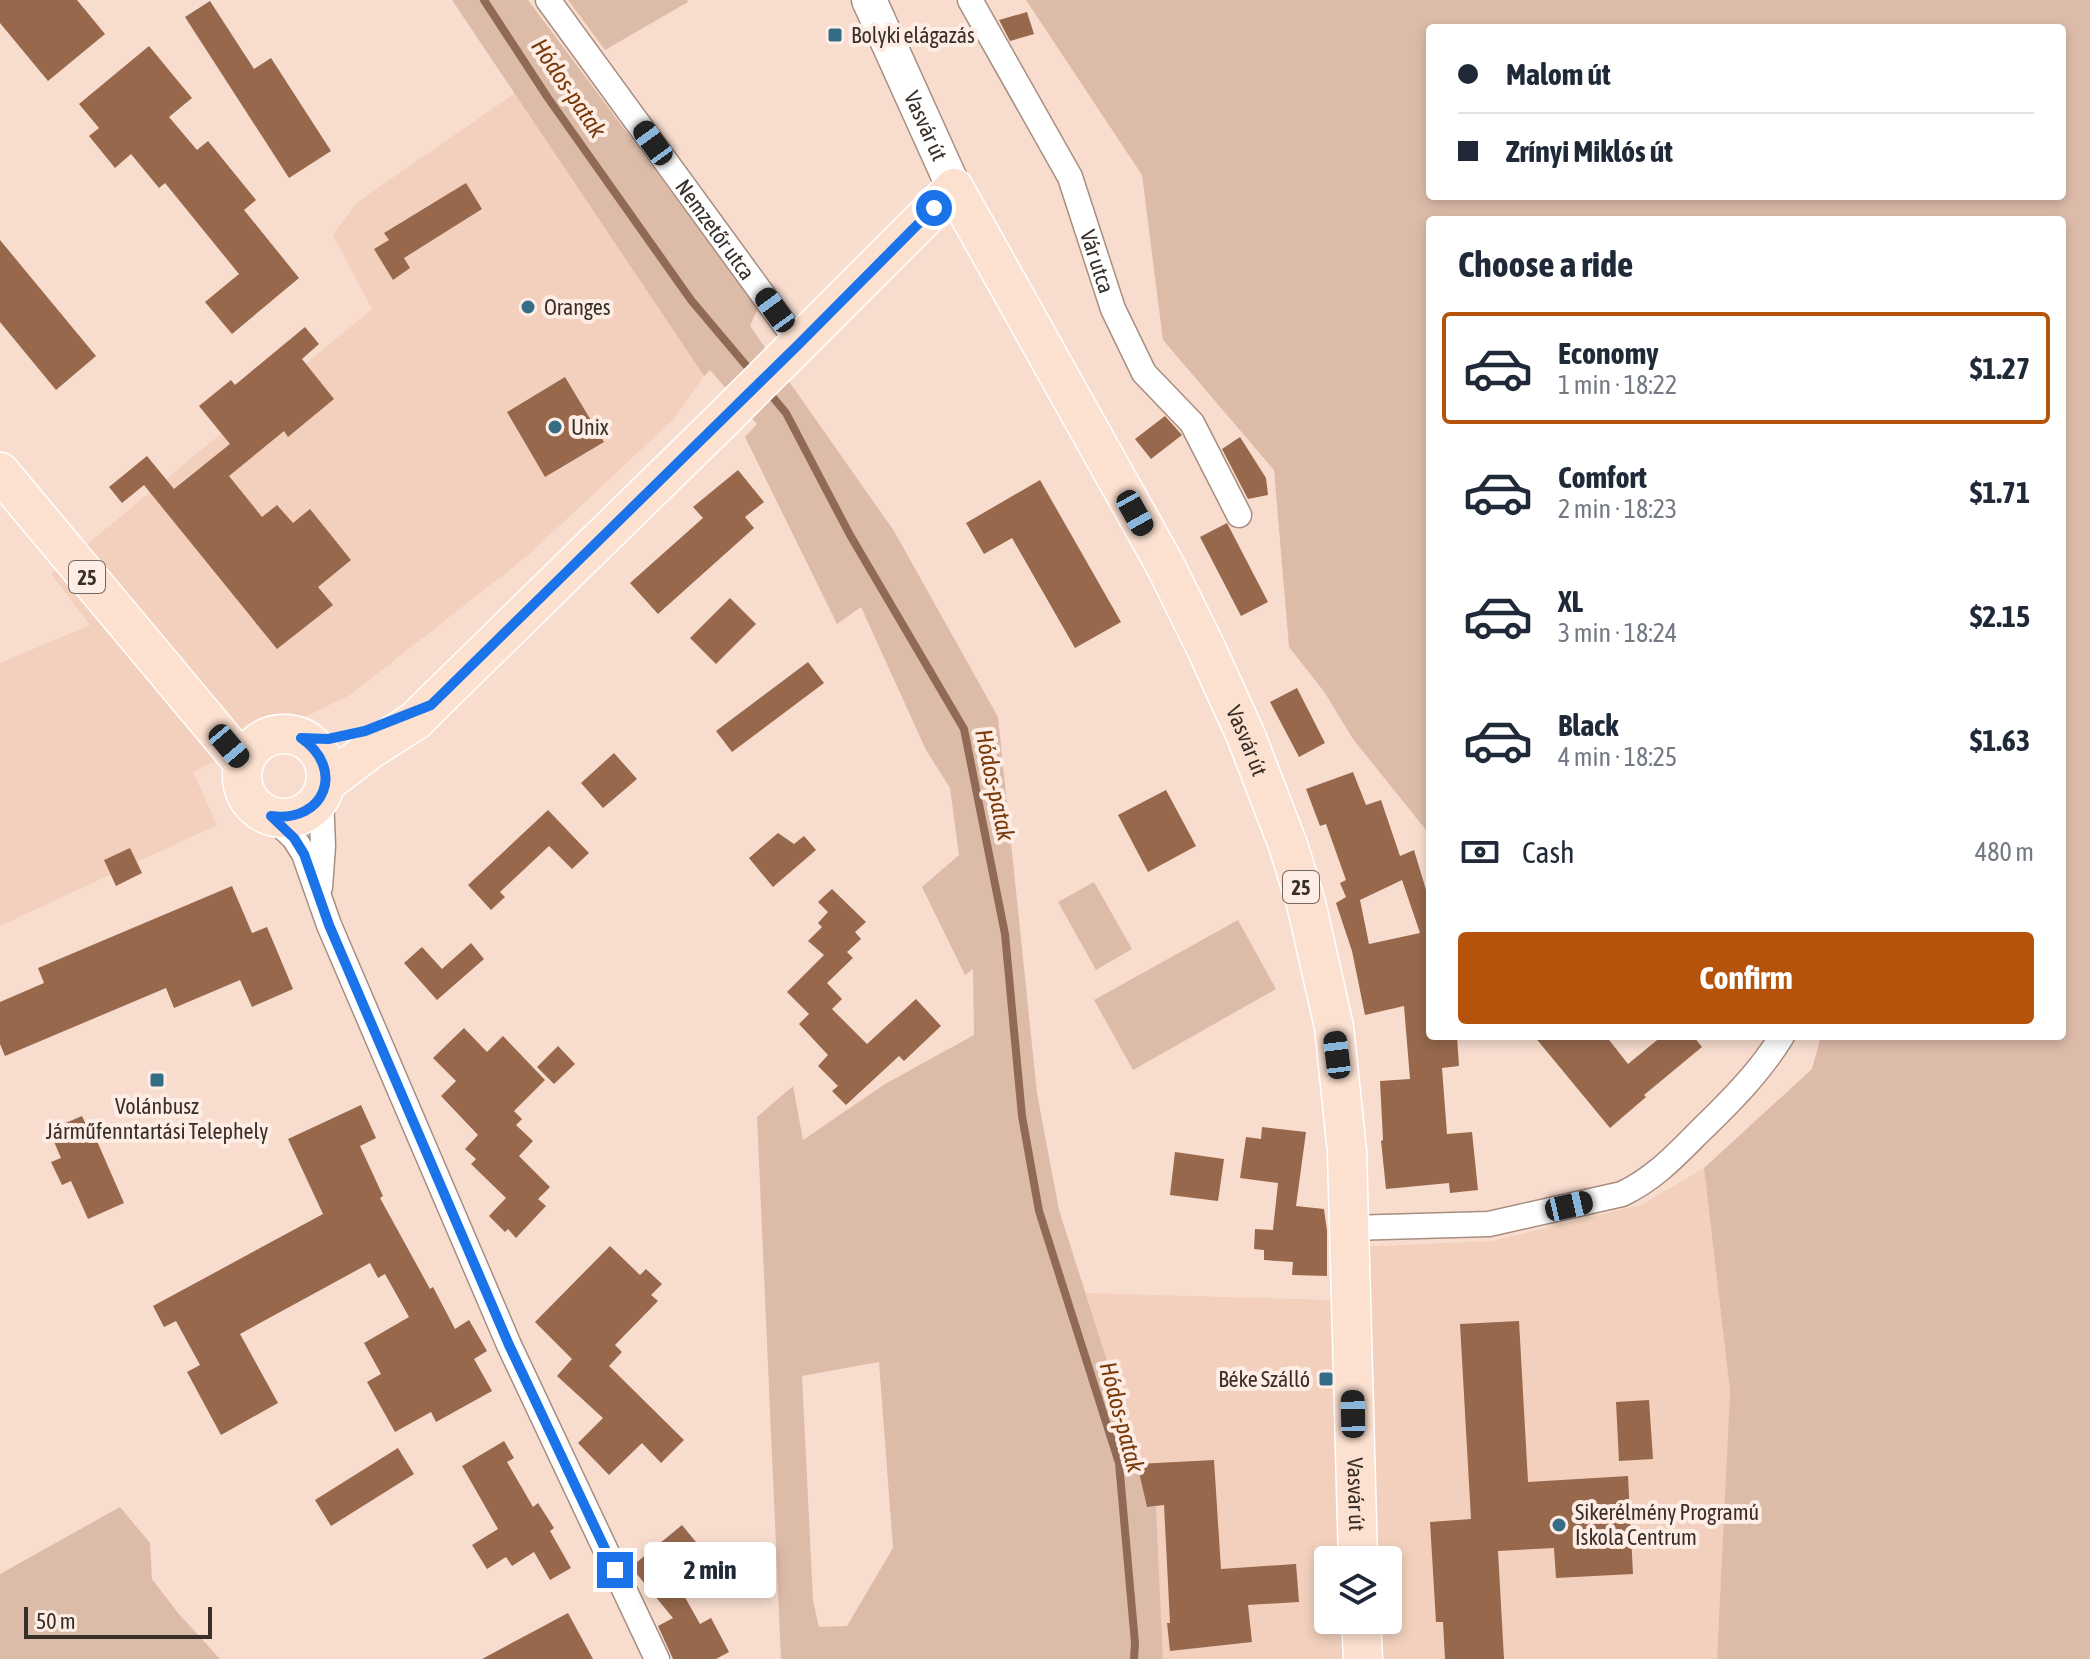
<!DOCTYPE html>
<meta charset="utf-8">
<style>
body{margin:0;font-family:"Asap Condensed",sans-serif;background:#f6f6f7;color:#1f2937;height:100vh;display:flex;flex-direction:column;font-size:30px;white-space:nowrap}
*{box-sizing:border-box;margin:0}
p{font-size:26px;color:#747a83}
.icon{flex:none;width:44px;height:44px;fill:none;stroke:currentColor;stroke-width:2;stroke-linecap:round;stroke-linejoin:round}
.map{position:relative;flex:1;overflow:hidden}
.panel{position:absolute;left:1426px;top:216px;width:640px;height:824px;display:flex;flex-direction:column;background:#fff;border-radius:8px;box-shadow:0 4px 12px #0003}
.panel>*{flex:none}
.guide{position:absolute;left:1426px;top:24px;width:640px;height:176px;border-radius:8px;box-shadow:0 4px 12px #0003;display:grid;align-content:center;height:176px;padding:0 32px;background:#fff}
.tools{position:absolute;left:1314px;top:1546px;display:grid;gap:16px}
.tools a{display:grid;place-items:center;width:88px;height:88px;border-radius:8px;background:#fff;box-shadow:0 4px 12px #0003;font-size:40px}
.scale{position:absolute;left:24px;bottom:20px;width:188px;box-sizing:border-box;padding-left:8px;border:4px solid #392f29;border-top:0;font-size:22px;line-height:28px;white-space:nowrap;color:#392f29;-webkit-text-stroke:6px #feede4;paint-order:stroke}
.end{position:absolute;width:36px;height:36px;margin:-18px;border:10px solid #1a73e8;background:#fff;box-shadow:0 0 0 4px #fff}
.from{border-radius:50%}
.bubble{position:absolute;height:56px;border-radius:8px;background:#fff;box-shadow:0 4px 12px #0003;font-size:26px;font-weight:700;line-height:56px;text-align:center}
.car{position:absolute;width:24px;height:48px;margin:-24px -12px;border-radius:10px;box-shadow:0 0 6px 2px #0007;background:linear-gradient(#222 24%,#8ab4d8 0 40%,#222 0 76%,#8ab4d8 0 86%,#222 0)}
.guide b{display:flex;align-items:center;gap:28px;height:76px;font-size:30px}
.guide b+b{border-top:2px solid #e0e1e3}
.guide i{width:20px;height:20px;background:#1f2937}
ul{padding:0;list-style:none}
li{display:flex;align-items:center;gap:24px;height:112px;margin:0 16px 12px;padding:0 16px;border:4px solid transparent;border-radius:8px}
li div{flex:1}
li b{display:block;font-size:30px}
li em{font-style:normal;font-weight:700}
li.current{border-color:#b45309}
li>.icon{width:72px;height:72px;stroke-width:1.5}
h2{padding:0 32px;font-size:36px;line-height:96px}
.pay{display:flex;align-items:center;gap:20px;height:88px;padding:0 32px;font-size:30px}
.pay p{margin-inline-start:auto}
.cta{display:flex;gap:16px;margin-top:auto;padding:16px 32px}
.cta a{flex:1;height:92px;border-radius:8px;background:#b45309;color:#fff;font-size:32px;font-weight:700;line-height:92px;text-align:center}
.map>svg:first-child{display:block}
</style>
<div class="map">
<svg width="2090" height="1659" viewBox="0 0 2090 1659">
<rect width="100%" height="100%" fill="#f8ddcf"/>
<!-- built -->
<path fill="#f2d0bd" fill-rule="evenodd" d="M515,93L704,376L674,419L526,557L350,695L193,772L217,825L0,926V663L90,625L51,574L372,309L333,235L356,203Z
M1704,1168L1730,1391L1717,1659H1163L1156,1507H1147L1127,1423L1086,1293L1332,1300L1333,1248L1492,1241L1641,1205ZM1328,1560H1388V1620H1328Z"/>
<!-- green -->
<path fill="#ddbba9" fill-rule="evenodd" d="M452,0H528L758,308L750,326L894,531L998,717L1037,1093L1059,1210L1127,1423L1147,1507H1156L1163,1659H781L757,1117L793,1086L803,1140L885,1084L974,1035L973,969L965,975L922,887L959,855L950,788L926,750L861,607L837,624L745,437L757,424L710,370L704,376ZM879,1362L893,1548L847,1626L819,1627L813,1600L802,1376Z
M568,0H687L688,2L605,50Z
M1026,0H2090V1659H1717L1730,1391L1704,1168L1812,1069L1821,1036H2062V220H1430V835L1353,739L1325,693L1289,647L1274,470L1163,340L1142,175ZM2062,28V196H1430V28Z
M1094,882L1132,949L1096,970L1058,902Z
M1238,920L1276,989L1133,1070L1094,1000Z
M120,1507L150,1543L152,1579L178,1613L220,1659H0V1574Z"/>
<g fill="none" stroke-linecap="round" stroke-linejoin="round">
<!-- stream -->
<path stroke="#906a54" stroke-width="8" d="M484,0L548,98L691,300L755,376
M766,389L786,413L850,535L964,729L1005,934L1022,1116L1039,1211L1119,1463L1135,1643L1134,1659"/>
</g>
<!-- building -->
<path fill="#97684c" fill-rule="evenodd" d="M0,0H77L105,34L48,81L0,23Z
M210,1L254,69L271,58L331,151L289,178L185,17Z
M1027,12L1034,34L1010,41L999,20Z
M149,46L192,98L169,117L197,150L208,141L256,200L244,210L299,278L232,334L205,302L239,274L165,183L159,188L131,154L115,168L89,136L99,128L79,104Z
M466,183L482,209L404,258L410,268L393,280L374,249L389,240L384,233Z
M0,240L96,356L56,390L0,322Z
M305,327L319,344L302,359L334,399L288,437L284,431L229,476L262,517L277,505L293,523L310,509L351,560L318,587L333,605L277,649L144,485L122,503L109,487L147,456L174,489L230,444L199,406L231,380L235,385Z
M565,377L604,442L545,477L507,412Z
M1165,416L1182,435L1151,459L1135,439Z
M1240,437L1266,478L1268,495L1248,499L1222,449Z
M738,470L764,502L745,517L754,528L658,614L630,583L703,518L693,507Z
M1040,480L1121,622L1075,648L1012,538L984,554L966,523Z
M1227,523L1268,602L1241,616L1200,537Z
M730,598L756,624L716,664L690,638Z
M808,662L824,683L732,752L716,731Z
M1297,688L1325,743L1299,757L1270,702Z
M614,753L637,779L603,808L581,783Z
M1353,772L1366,805L1381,800L1400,856L1414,850L1430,903V1036H1457L1459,1066L1442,1068L1447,1134L1472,1132L1478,1190L1450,1193L1449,1183L1386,1189L1381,1141L1383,1140L1380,1081L1410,1079L1404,1006L1365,1015L1352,951L1336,903L1346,897L1340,883L1346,880L1326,824L1320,826L1306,789ZM1402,880L1420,933L1369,944L1360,900Z
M1166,790L1196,846L1148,872L1118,815Z
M548,810L589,853L572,869L549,846L500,892L505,897L491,910L468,885Z
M778,833L794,844L804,836L816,850L773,887L749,858Z
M130,848L142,873L116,886L104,860Z
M232,886L252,933L267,927L293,989L252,1007L240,980L174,1008L166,988L5,1056L0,1044V1002L44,983L38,968Z
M832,889L866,922L855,932L861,939L847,952L853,958L827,983L842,999L832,1009L867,1044L916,999L941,1026L904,1061L899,1056L846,1105L832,1091L838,1086L818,1066L828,1055L799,1024L809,1014L787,992L824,955L808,941L822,927L818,923L828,912L818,902Z
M471,943L484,959L437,1000L404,963L422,947L442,969Z
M464,1028L487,1052L503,1036L545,1080L514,1111L522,1119L516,1125L533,1141L519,1156L550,1187L538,1199L546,1206L516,1238L508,1229L505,1232L489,1216L506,1198L471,1164L476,1159L465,1149L478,1135L441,1096L456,1081L433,1058Z
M1534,1036H1606L1628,1064L1662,1036H1693L1702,1047L1644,1095L1646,1097L1610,1128Z
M558,1046L575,1064L554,1084L537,1067Z
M361,1105L376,1138L360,1146L383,1196L380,1198L430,1289L433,1287L455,1329L469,1320L487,1351L474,1359L492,1391L436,1422L431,1412L395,1432L367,1382L381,1374L364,1343L409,1317L385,1274L378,1278L370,1263L240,1334L278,1403L221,1435L187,1372L200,1365L176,1321L164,1327L153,1306L323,1214L288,1139Z
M82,1116L87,1127L90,1125L124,1203L88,1219L71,1181L62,1185L51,1162L61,1158L49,1130Z
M1262,1127L1306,1132L1296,1206L1324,1209L1327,1231V1276L1292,1275L1293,1262L1264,1260V1250L1254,1249L1255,1229L1273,1230L1278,1183L1240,1178L1246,1137L1261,1139Z
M1175,1152L1224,1159L1218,1201L1170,1195Z
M610,1246L640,1275L646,1269L662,1284L651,1295L658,1301L615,1345L622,1352L609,1366L684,1440L661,1463L642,1443L609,1475L578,1443L603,1418L557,1376L572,1359L535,1322Z
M1519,1321L1528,1482L1628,1476L1633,1574L1556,1578L1554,1548L1498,1551L1504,1659H1445L1443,1622H1436L1430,1522L1471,1519L1460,1324Z
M1649,1400L1653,1459L1619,1461L1616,1402Z
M504,1441L514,1458L507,1462L533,1507L538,1503L554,1528L550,1531L571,1568L550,1580L534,1552L512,1566L506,1557L487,1569L472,1545L498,1529L462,1466Z
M398,1448L414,1474L331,1526L315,1500Z
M1214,1460L1221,1569L1296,1564L1299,1602L1248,1605L1252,1642L1170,1651L1167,1623H1170L1164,1505L1147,1507L1137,1464Z
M682,1525L705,1553L687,1567L691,1571L677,1583L700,1624L711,1618L729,1652L716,1659H673L658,1626L673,1618L631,1567Z
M568,1613L593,1659H482Z"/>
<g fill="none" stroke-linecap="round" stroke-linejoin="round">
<defs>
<g id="street">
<path id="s1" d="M548,0L799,344"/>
<path id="s2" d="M970,0L1070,177L1113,309L1144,373L1192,423L1239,515"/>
<path d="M271,816L294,838L304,854L329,925L509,1345L657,1659"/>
<path d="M320,887L323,846L321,795"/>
<path d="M1349,1228L1489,1224L1622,1194C1655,1178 1675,1156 1700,1131C1730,1102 1760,1072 1782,1036"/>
</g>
<g id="secondary">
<path id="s3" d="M869,0L954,188"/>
</g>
<g id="primary">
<path d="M0,472L244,764"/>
<circle cx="284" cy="776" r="42"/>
<path id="s4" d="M325,784L371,749L415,721L431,705L725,417L954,188L1165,565L1206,648L1246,736L1288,845L1306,903L1334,1027L1347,1151L1358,1560"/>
<path d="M1361,1620L1363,1659"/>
</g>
</defs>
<!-- street casing -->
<use href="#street" stroke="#a78e80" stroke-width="27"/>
<!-- secondary casing -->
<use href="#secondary" stroke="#a78e80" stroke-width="37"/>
<!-- primary casing -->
<use href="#primary" stroke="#fff" stroke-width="41"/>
<!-- street -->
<use href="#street" stroke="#fff" stroke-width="24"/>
<!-- secondary -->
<use href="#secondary" stroke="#fff" stroke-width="34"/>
<!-- primary -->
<use href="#primary" stroke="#fce0d0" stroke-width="38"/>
</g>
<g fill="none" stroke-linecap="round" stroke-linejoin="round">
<!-- route -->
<path stroke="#1a73e8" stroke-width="10" d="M615,1570L509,1345L329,925L304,854L294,838L271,816C325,823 346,769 301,738L328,739L365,731L431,705L799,344L934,208"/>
</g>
<!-- markers -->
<g fill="#356d87" stroke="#feede4" stroke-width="3">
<rect x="827" y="27" width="16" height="16" rx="4"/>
<circle cx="528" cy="307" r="8"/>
<circle cx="555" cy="427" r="8"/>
<rect x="149" y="1072" width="16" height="16" rx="4"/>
<rect x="1318" y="1371" width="16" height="16" rx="4"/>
<circle cx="1559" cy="1525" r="8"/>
</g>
<g text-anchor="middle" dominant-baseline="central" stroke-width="8" stroke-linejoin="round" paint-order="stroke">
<!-- shield labels -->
<g fill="#feede4" stroke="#746861" stroke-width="2">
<rect x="69" y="561" width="36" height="32" rx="6"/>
<rect x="1283" y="871" width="36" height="32" rx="6"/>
</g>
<g font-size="20" font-weight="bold" fill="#392f29">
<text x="87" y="577">25</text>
<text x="1301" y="887">25</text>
</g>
<!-- poi labels -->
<g font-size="22" fill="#392f29" stroke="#feede4" text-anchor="start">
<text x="851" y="35">Bolyki elágazás</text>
<text x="544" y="307">Oranges</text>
<text x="571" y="427">Unix</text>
<text x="157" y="1106" text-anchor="middle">Volánbusz<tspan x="157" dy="25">Járműfenntartási Telephely</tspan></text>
<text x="1310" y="1379" text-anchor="end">Béke Szálló</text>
<text x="1575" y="1512">Sikerélmény Programú<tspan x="1575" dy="25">Iskola Centrum</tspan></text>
</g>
<!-- street labels -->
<g font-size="22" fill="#392f29" stroke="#feede4">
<text stroke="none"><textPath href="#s3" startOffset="138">Vasvár út</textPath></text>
<text stroke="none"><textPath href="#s1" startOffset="284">Nemzetőr utca</textPath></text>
<text stroke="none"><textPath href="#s2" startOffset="292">Vár utca</textPath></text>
<text stroke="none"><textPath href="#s4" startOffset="1494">Vasvár út</textPath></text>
<text stroke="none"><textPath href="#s4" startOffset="2262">Vasvár út</textPath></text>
</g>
<!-- water labels -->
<g font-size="24" font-style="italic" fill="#783a0b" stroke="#feede4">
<text transform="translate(569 88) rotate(56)">Hódos-patak</text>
<text transform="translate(995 785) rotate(78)">Hódos-patak</text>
<text transform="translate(1122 1417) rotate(75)">Hódos-patak</text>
</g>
</g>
</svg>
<div class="tools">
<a><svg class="icon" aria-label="layers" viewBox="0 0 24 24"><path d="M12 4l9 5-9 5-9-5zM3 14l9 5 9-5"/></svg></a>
</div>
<div class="scale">50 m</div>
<i class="end from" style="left:934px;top:208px"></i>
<i class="end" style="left:615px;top:1570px"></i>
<div class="bubble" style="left:644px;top:1542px;width:132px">2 min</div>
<i class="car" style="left:653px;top:143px;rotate:324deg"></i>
<i class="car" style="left:775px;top:310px;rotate:324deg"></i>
<i class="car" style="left:1135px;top:513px;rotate:151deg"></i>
<i class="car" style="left:229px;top:746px;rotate:140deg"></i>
<i class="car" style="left:1337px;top:1055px;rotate:353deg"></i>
<i class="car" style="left:1569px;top:1206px;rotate:77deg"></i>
<i class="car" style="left:1353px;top:1414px;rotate:359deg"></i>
<div class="guide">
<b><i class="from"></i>Malom út</b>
<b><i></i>Zrínyi Miklós út</b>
</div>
<section class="panel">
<h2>Choose a ride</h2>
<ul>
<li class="current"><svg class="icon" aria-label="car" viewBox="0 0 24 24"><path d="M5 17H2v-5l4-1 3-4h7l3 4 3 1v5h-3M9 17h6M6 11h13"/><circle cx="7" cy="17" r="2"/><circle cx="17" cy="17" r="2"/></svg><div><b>Economy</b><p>1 min · 18:22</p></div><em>$1.27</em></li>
<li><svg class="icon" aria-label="car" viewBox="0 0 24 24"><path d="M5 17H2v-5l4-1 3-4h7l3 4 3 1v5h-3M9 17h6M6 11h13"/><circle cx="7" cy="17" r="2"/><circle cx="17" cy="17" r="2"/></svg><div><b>Comfort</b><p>2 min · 18:23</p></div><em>$1.71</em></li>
<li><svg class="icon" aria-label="car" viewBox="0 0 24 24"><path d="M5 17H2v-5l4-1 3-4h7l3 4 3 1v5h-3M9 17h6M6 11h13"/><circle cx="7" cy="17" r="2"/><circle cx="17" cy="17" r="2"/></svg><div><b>XL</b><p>3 min · 18:24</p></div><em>$2.15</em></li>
<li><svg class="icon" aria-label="car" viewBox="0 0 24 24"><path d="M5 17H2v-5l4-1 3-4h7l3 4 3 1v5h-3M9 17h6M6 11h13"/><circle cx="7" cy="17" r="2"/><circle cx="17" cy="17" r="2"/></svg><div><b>Black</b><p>4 min · 18:25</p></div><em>$1.63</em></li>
</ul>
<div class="pay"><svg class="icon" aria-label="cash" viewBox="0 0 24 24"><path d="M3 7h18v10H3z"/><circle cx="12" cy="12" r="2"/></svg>Cash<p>480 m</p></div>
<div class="cta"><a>Confirm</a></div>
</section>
</div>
